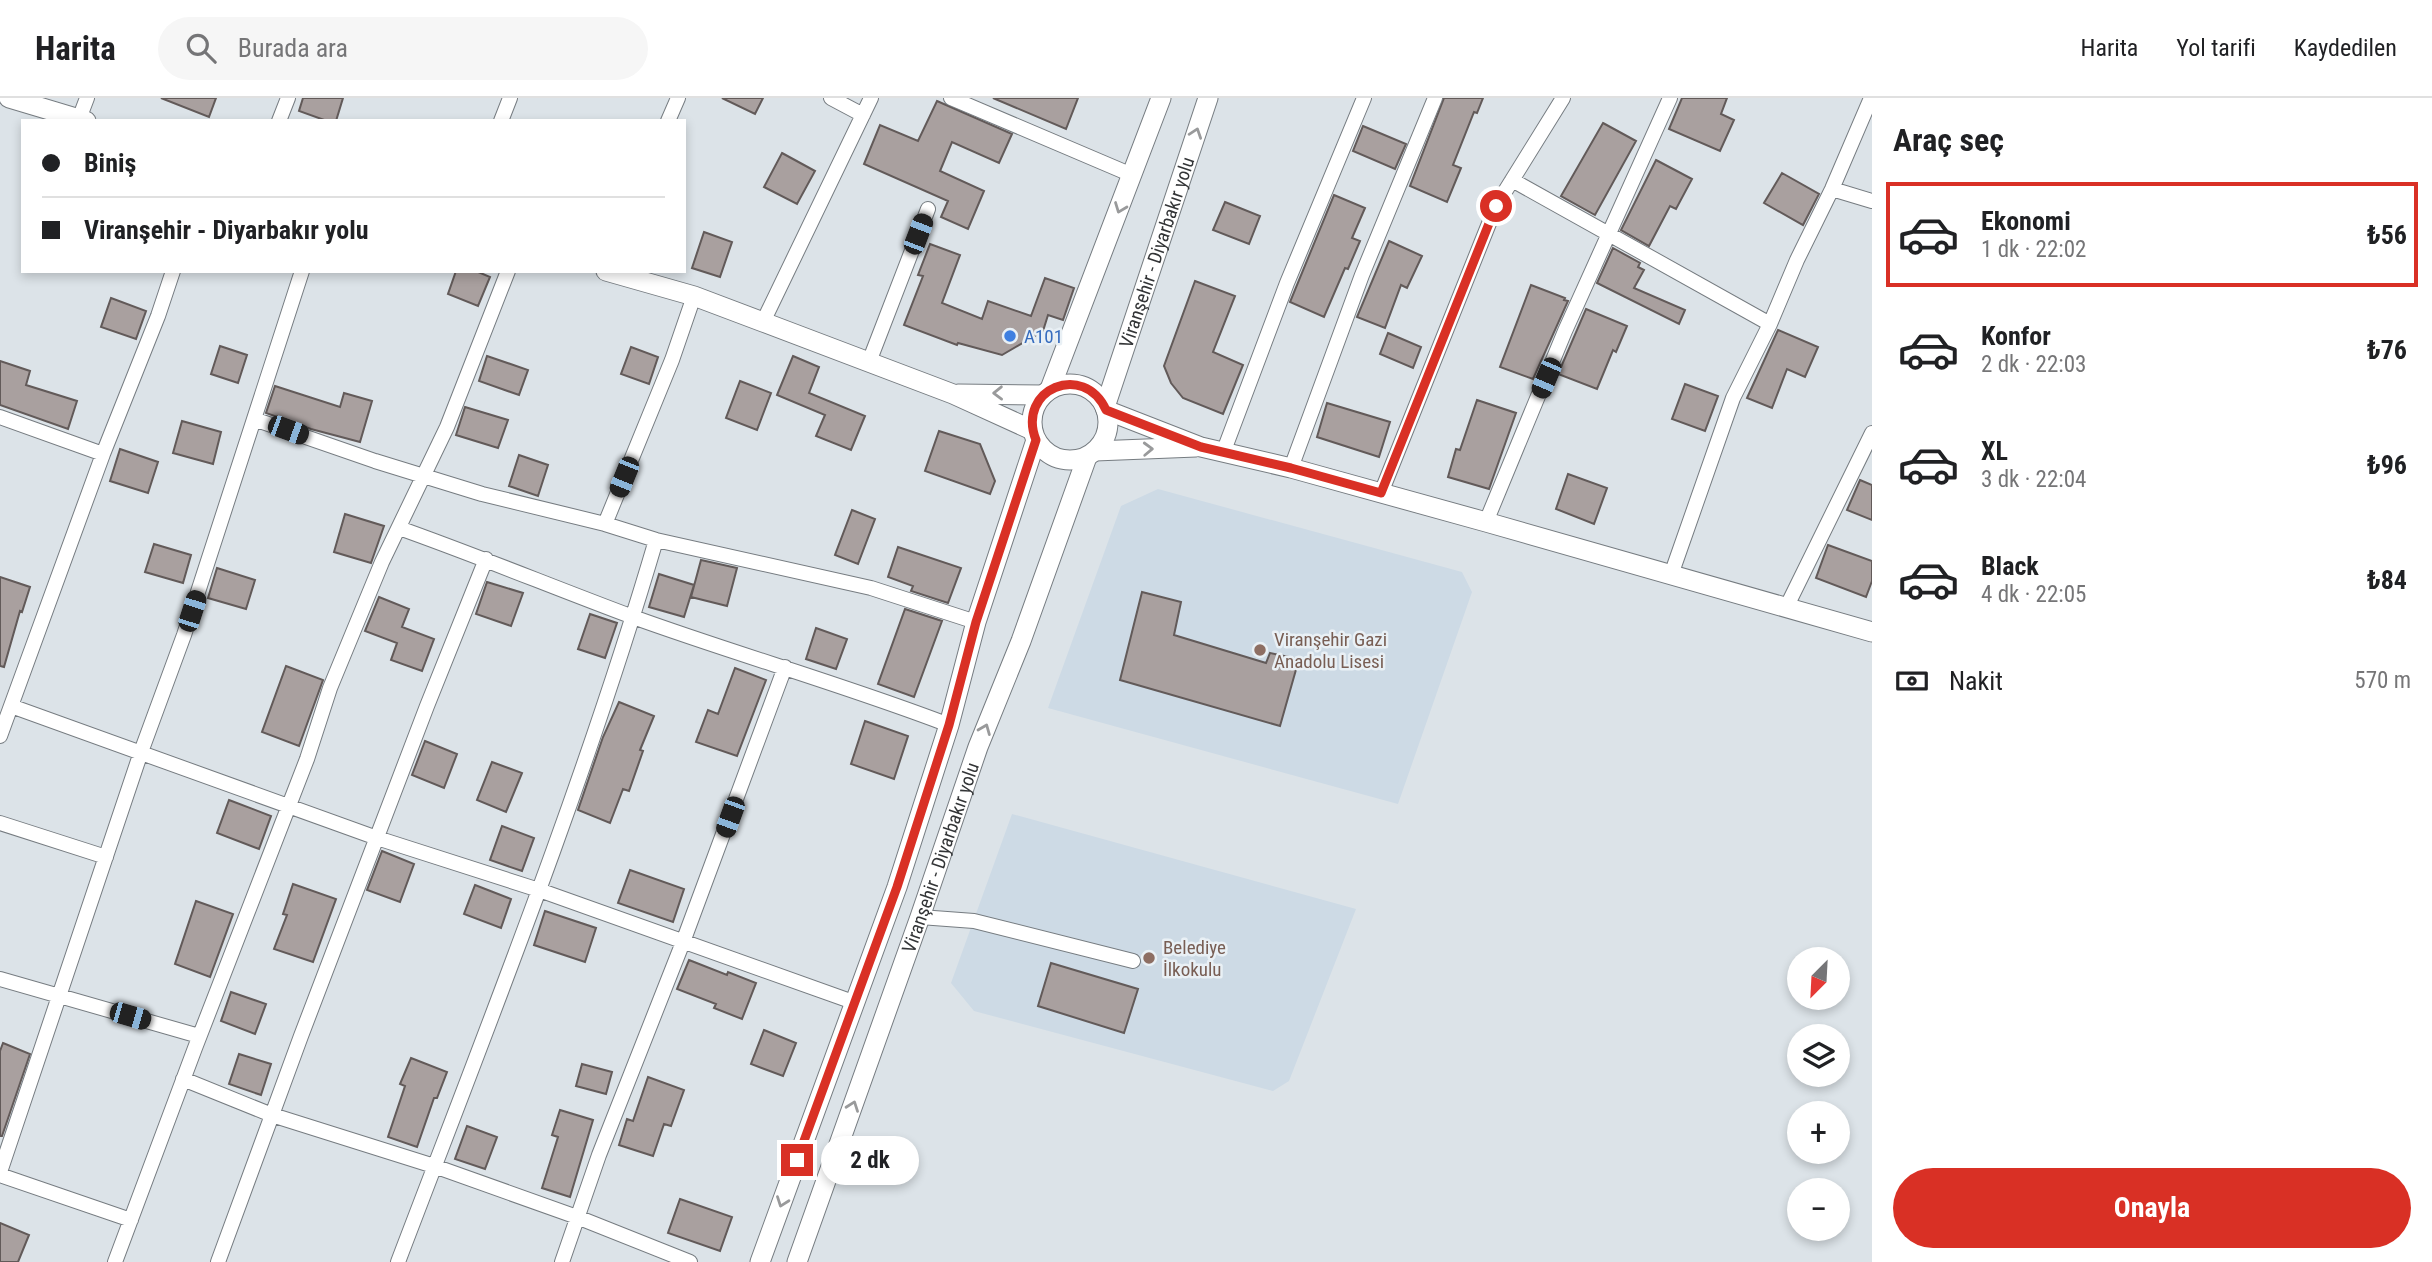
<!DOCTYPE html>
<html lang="tr">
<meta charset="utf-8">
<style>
body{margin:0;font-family:"Roboto Condensed",sans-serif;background:#f6f6f6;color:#202124;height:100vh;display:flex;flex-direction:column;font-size:26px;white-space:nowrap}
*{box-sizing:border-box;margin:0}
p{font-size:23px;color:#757577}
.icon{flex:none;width:38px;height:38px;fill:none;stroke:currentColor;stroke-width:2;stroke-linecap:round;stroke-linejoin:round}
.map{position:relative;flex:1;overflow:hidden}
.side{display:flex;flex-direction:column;background:#fff;width:560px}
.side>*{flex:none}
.hud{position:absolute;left:21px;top:21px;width:665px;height:154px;border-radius:0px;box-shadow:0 4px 10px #0003;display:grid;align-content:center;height:154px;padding:0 21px;background:#fff}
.needle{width:46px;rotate:204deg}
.buttons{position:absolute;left:1787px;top:849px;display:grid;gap:14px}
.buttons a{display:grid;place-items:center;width:63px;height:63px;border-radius:50%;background:#fff;box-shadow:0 4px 10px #0003;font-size:35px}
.end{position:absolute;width:32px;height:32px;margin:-16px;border:9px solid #d93025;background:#fff;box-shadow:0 0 0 4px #fff}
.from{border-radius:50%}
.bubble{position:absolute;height:49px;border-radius:24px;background:#fff;box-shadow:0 4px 10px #0003;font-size:23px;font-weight:700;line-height:49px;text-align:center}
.car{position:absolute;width:21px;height:42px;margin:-21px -10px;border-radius:9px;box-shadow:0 0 5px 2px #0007;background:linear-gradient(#222 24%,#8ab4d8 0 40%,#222 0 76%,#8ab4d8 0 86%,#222 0)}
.hud b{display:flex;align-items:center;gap:24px;height:66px;font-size:26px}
.hud b+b{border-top:2px solid #e0e0e0}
.hud i{width:18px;height:18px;background:#202124}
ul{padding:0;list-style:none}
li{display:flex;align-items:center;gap:21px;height:105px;margin:0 14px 10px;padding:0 7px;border:4px solid transparent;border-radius:0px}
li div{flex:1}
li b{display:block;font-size:26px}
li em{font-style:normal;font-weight:700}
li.selected{border-color:#d93025}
li>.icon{width:63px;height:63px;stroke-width:1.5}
h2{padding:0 21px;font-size:32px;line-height:84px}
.pay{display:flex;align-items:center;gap:18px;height:77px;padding:0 21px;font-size:26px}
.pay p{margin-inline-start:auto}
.cta{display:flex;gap:14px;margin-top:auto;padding:14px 21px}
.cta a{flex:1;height:80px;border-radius:42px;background:#d93025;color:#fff;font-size:28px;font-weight:700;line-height:80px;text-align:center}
header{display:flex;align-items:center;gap:42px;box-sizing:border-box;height:98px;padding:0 35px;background:#fff;border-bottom:2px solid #e0e0e0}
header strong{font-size:33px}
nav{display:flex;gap:38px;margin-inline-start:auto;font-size:24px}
.search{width:490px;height:63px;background:#f6f6f6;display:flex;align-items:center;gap:18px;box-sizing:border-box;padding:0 24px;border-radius:38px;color:#757577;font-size:26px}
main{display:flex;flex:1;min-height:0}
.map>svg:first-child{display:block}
</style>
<header>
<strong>Harita</strong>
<div class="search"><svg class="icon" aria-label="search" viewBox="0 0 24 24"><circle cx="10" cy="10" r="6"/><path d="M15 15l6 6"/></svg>Burada ara</div>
<nav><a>Harita</a><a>Yol tarifi</a><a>Kaydedilen</a></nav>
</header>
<main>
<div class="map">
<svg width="1872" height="1164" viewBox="0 0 1872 1164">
<rect width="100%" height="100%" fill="#dce3e8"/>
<!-- built -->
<path fill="#cddae5" d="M1158,391L1462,474L1472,494L1398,706L1048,610L1121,408Z
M1012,716L1356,811L1289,983L1273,993L974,913L951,885Z"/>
<!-- building -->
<path fill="#a9a09f" stroke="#625a59" stroke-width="2" d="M161,0H216L209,19Z
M303,0H343L336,23H327L299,13Z
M722,0H763L755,16Z
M993,0H1078L1066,31Z
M1444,0H1483L1477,15L1474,14L1453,67L1461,70L1447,104L1410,88Z
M1682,0H1727L1721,16L1734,22L1720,53L1669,31Z
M937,3L1012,36L999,65L952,44L940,73L984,93L968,131L941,119L948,103L864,66L880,27L918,43Z
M1603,25L1636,43L1595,117L1561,98Z
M1363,28L1406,46L1395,71L1353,53Z
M782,55L815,73L797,106L764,89Z
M1656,62L1692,81L1676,111L1670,108L1649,148L1621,132Z
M1782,75L1819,96L1803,127L1764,105Z
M1334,97L1365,110L1352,140L1360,143L1348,171L1345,170L1324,219L1290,204Z
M1225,104L1260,118L1249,146L1213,132Z
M704,134L732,144L720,179L692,170Z
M1389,143L1422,158L1407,190L1401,187L1385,230L1357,219Z
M930,146L960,157L942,205L982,221L988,203L1031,218L1045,180L1074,190L1063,222L1048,217L1043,233L1002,257L958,245L957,247L904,227L923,178L918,177Z
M1613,150L1640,165L1638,169L1644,172L1634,190L1685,212L1679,226L1597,185Z
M456,173H476L490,179L478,208L448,196Z
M1195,183L1235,198L1213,254L1243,267L1223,316L1183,300L1171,285L1164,268Z
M1531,187L1565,200L1564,202L1568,203L1533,281L1500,269Z
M111,200L146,213L136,241L101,229Z
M1586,211L1627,228L1616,254L1613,252L1597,291L1558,276Z
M1778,232L1818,249L1805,279L1787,271L1772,310L1747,300Z
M1388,235L1421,249L1413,270L1380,256Z
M220,248L247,257L238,285L211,276Z
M631,249L658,259L649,286L621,276Z
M487,258L528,272L519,297L479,283Z
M793,258L819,269L809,295L865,318L851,352L816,338L825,317L777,297Z
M0,263L30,273L26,287L77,303L68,331L0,307Z
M740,283L771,295L757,332L726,320Z
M1685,286L1718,298L1705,333L1672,321Z
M275,288L340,309L344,295L372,303L360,344L311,331L266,315Z
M1477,302L1516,315L1489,391L1448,379L1456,351L1460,352Z
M1327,305L1390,324L1379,359L1317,339Z
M465,309L508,322L498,350L456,337Z
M182,323L221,334L213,366L173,355Z
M939,333L980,346L995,383L990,396L925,373Z
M120,351L158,364L148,395L110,383Z
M519,357L548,367L538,398L509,388Z
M1568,376L1607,390L1594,426L1556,411Z
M1860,382L1872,387V422L1847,412Z
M852,412L875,421L858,466L835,457Z
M345,416L384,428L371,465L334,454Z
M154,446L191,457L183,485L145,474Z
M1828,447L1872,463V483L1866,499L1816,480Z
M898,449L961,470L948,505L911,493L913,488L888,479Z
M701,462L737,470L727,508L691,499Z
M217,470L255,482L246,511L208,500Z
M659,476L694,487L684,519L649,509Z
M0,479L30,489L22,514L20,513L4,569L0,568Z
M487,484L523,495L511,528L476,516Z
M1142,494L1181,504L1174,537L1266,565L1270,555L1299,561L1280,628L1120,582Z
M379,499L409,511L402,529L434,541L422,573L391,562L397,545L365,533Z
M905,511L942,523L914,599L878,586Z
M590,516L617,525L605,560L578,551Z
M816,530L847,541L836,571L806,561Z
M286,568L323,582L299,648L262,634Z
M735,570L766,582L737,658L696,644L708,612L718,616Z
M619,604L654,618L640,652L643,653L629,693L623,691L610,725L578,712L603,639Z
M865,623L908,638L894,681L851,666Z
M425,643L457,656L444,690L412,677Z
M492,664L522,675L506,714L477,702Z
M229,702L271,718L259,751L217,735Z
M502,728L534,740L522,773L490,762Z
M382,753L414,766L400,804L367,792Z
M630,772L684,791L673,824L618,805Z
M293,786L336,801L313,864L274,851L287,817L283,816Z
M475,787L511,801L501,830L464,816Z
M196,803L233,816L210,879L175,866Z
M545,813L596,830L585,864L534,847Z
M689,862L727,877L728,874L756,885L742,921L714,910L716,906L677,891Z
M1051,865L1138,891L1124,935L1038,908Z
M231,894L266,906L255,936L221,923Z
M764,932L796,945L783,978L751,966Z
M3,945L30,956L2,1038H0V953Z
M239,956L271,966L261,997L229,986Z
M411,960L447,974L437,1000H434L417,1049L388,1039L405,988L400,986Z
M582,966L612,974L606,996L576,988Z
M648,979L684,992L671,1028L664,1026L653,1058L619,1047L627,1021L633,1023Z
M560,1012L593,1022L570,1099L542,1090L558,1039L552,1037Z
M467,1028L497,1039L485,1071L455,1061Z
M680,1101L732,1119L720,1153L668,1135Z
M0,1125L29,1137L18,1164H0Z"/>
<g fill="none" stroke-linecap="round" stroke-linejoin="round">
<defs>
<path id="street" d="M831,0L863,17
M951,0L1132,77
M79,21L87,0
M279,23L288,0
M501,23L510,0
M668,23L678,0
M1512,82L1770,226
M1832,91L1872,103
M763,224L871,0
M869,264L928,111
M0,319L103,356
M254,321L375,363L482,396L605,426L656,442L871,490L976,524
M1223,355L1287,185L1364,0
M1291,370L1362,177L1435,0
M1381,395L1496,108L1563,0
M1486,424L1565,233L1670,0
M605,426L672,262L694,198
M399,430C478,458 555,490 633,519C738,557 845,587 949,627
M1671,477L1733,300L1770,226L1797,162L1832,91L1871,0
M1786,510L1872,335
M11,608L377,740L539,792L856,905
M0,638L103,356L158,218L173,173
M0,725L106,759
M920,819L974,823L1133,863
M0,881L199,938
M183,981L272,1017L434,1068L577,1119L690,1164
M0,1074L141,654L184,537L302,173
M0,1077L131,1122
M115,1164L195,950L307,661L330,590L382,464L447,329L508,173
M218,1164L301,938L427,608L486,461
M398,1164C489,925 584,687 656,442
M562,1164L599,1057L683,844L785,569"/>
<g id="secondary">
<path d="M9,0L86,23"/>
<path d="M606,173L694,198L763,224L953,296L1032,332"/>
<circle cx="1070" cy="324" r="38"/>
<path d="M1050,291L1161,0"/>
<path d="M958,296L1043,297"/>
<path id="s1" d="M1105,309L1208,0"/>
<path d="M1106,312L1201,349L1291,370L1486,424L1872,534"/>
<path d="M1095,353L1196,349"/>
<path d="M760,1164L897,789L949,627L976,524L1036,342"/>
<path id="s2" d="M797,1164L920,819L978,649L1021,543L1087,359"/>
</g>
</defs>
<!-- street casing -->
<use href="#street" stroke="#767c81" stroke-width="16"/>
<!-- secondary casing -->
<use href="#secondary" stroke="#767c81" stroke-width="21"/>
<!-- street -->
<use href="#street" stroke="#fff" stroke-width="14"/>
<!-- secondary -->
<use href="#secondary" stroke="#fff" stroke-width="19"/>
</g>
<!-- one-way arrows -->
<defs><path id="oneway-chevron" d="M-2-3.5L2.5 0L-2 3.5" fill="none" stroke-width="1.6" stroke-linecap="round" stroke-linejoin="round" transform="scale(1.75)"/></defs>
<g stroke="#999a9b">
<use href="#oneway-chevron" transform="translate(1196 35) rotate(-71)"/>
<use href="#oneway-chevron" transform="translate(1120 110) rotate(111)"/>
<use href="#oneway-chevron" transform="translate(998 295) rotate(179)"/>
<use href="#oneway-chevron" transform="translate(1148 351) rotate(-2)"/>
<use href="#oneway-chevron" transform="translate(985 631) rotate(-68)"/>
<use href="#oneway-chevron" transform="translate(853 1008) rotate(-70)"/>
<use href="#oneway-chevron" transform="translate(782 1104) rotate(110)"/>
</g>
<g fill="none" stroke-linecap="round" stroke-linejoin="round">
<!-- route -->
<path stroke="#d93025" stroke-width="9" d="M797,1062L897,789L949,627L976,524L1036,342C1016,291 1084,263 1106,312L1201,349L1291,370L1381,395L1496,108"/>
</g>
<!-- markers -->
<circle fill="#3f7fe0" stroke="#e9f0f5" stroke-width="2.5" cx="1010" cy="238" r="7"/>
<g fill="#8d6e63" stroke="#e9f0f5" stroke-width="2.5">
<circle cx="1260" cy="552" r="7"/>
<circle cx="1149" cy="860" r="7"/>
</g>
<g text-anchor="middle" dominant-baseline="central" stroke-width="5" stroke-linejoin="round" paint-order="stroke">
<!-- street labels -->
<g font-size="19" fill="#333537" stroke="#e9f0f5">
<text stroke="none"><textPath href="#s1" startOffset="163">Viranşehir - Diyarbakır yolu</textPath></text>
<text stroke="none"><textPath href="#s2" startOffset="429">Viranşehir - Diyarbakır yolu</textPath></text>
</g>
<!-- shop labels -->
<g font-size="19" fill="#366cbe" stroke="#e9f0f5" text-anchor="start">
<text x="1024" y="238">A101</text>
</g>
<!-- education labels -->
<g font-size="19" fill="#785e54" stroke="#e9f0f5" text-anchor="start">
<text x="1274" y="541">Viranşehir Gazi<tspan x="1274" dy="22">Anadolu Lisesi</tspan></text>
<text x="1163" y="849">Belediye<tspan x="1163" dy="22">İlkokulu</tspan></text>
</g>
</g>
</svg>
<div class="buttons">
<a><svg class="needle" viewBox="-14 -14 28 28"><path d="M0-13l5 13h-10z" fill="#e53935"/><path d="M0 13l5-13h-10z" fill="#757577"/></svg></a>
<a><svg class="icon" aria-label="layers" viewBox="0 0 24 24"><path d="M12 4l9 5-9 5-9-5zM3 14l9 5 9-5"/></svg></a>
<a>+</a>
<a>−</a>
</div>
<i class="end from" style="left:1496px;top:108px"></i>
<i class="end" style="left:797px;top:1062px"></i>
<div class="bubble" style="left:821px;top:1038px;width:98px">2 dk</div>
<i class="car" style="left:918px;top:136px;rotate:21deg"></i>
<i class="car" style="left:1546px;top:280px;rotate:203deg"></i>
<i class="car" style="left:288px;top:332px;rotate:110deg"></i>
<i class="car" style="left:624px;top:379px;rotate:202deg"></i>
<i class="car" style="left:192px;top:513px;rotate:18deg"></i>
<i class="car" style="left:730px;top:719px;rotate:200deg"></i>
<i class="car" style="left:130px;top:918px;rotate:106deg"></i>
<div class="hud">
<b><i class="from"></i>Biniş</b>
<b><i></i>Viranşehir - Diyarbakır yolu</b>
</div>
</div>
<section class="side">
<h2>Araç seç</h2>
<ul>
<li class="selected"><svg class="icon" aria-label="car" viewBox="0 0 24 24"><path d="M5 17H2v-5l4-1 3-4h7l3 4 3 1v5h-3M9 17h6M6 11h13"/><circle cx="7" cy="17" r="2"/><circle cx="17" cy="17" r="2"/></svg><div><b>Ekonomi</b><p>1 dk · 22:02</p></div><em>₺56</em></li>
<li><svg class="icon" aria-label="car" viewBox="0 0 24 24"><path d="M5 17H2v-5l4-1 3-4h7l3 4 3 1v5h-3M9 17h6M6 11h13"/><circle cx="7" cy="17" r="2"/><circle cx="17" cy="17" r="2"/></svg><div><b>Konfor</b><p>2 dk · 22:03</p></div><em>₺76</em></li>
<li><svg class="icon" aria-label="car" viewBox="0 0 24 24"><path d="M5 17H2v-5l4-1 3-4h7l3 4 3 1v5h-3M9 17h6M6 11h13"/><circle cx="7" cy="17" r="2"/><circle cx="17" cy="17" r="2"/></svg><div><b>XL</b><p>3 dk · 22:04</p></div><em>₺96</em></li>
<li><svg class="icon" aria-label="car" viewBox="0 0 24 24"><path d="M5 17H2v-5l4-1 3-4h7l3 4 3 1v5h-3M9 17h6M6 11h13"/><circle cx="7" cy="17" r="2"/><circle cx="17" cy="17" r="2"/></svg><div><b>Black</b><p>4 dk · 22:05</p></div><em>₺84</em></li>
</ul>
<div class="pay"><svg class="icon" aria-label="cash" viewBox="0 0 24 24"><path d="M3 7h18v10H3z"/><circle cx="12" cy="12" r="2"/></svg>Nakit<p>570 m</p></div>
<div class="cta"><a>Onayla</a></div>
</section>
</main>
